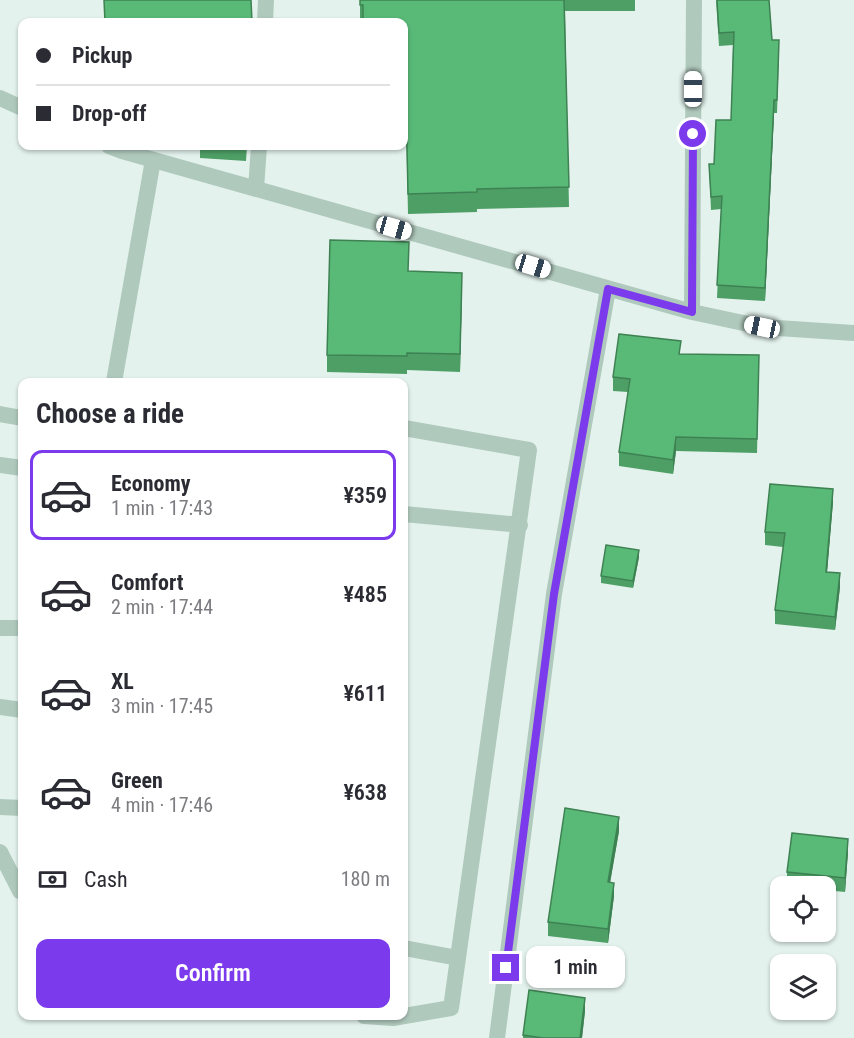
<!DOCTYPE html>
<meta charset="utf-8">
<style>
body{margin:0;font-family:"Roboto Condensed",sans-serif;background:#f7f7f7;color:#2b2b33;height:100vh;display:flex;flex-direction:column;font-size:22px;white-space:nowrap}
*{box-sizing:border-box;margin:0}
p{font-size:20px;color:#7c7c81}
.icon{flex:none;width:33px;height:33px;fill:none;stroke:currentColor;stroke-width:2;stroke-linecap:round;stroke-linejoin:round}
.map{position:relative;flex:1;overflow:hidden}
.sheet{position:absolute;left:18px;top:378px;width:390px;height:642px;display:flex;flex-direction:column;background:#fff;border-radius:12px;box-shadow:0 2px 4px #0004}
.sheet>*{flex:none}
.top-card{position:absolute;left:18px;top:18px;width:390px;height:132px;border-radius:12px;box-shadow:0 2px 4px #0004;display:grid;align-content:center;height:132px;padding:0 18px;background:#fff}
.tools{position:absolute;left:770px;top:876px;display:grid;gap:12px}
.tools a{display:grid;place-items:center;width:66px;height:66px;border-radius:12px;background:#fff;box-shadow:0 2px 4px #0004;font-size:30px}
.end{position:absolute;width:27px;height:27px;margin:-14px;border:8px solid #7c3aed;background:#fff;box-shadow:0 0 0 3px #fff}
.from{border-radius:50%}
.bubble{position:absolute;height:42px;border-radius:12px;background:#fff;box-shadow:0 2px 4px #0004;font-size:20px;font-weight:600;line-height:42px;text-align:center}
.car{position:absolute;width:18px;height:36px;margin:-18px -9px;border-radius:8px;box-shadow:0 0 4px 2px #0007;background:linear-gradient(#fff 24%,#345 0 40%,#fff 0 76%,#345 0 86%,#fff 0)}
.top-card b{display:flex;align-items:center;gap:21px;height:57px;font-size:22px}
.top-card b+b{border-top:2px solid #e1e1e2}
.top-card i{width:15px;height:15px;background:#2b2b33}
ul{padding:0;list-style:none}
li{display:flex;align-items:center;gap:18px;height:90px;margin:0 12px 9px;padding:0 6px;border:3px solid transparent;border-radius:12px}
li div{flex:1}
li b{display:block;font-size:22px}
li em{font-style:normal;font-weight:600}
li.on{border-color:#7c3aed}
li>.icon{width:54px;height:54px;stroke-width:1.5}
h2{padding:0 18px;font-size:27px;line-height:72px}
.pay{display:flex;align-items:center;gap:15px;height:66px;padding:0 18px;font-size:22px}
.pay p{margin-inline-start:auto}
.cta{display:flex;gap:12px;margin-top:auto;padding:12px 18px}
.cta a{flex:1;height:69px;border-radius:12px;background:#7c3aed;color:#fff;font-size:24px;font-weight:600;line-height:69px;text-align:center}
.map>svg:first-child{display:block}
</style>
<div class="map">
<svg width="854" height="1038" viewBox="0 0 854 1038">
<rect width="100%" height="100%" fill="#e3f2ec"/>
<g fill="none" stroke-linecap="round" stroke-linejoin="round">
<!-- service -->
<path stroke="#b0c9bd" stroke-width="16" d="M0,465L22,468
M404,514L520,525
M0,628H22
M0,707L22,710
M0,807L22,808
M0,852L20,891H22
M404,948L458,958
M364,1016L393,1018L451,1008L529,450L404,428"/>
<!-- minor -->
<path stroke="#b0c9bd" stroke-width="16" d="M265,22L266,0
M0,98L22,108
M109,146L122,151L692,312L762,327L854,333
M256,189L259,146
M692,312L694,0
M114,382L153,160
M0,414L22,418
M497,1038L554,594L608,289"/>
</g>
<!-- wall -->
<path fill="#4d9f66" d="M360,0H635V11H565L569,207L477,209V212L408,214L405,75H404V22H360Z
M716,0L772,40L779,53L777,113H774L765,301L717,298L721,209L711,210L709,164H714L731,120L733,45L719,46Z
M200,146H247L246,161L200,158Z
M408,271L462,290L460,372L407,370V374L327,372V355Z
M681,354L759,369L757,453L676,451L673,474L619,466V452L628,392L613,391V377Z
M833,502L827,572L840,587L835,630L775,624V610L783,547L765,545V532Z
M639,557L633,588L601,583V576Z
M619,831L610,882L614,896L608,943L548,936V922Z
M848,852L845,892L825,890V886H787V872Z
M585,1011L582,1038H523V1035Z"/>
<!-- shaded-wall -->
<path fill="#3e8253" d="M774,100V113L765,301V288Z
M462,273V290L460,372V354Z
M676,437V451L673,474V460Z
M833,489V502L826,585V572Z
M639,550V557L633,588V581Z
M840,573V587L835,630V617Z
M619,817V831L608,895V882Z
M848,839V852L845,892V878Z
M614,883V896L608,943V929Z
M585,998V1011L582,1038H580Z"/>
<!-- building -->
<path fill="#59b977" stroke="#3e8253" stroke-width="1.5" d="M104,0H251L252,22H105Z
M360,0H564L569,187L477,189V192L408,194L405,55H404V22H363V5H360Z
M717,0H769L772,40H779L777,100H774L765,288L717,285L722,196L711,197L709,164H714L716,120H731L734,32L719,33Z
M330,240L409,242L408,271L462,273L460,354L407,353V356L327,355Z
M619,334L681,341L679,354L759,355L757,439L676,437L673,460L619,452L630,379L613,377Z
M770,484L833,489L826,572L840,573L835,617L775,610L785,533L765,532Z
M606,545L639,550L633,581L601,576Z
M565,808L619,817L608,882L614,883L608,929L548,922Z
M792,833L848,839L845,878L787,872Z
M529,990L585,998L580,1038H543L523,1035Z"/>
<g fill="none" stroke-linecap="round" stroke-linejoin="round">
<!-- route -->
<path stroke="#7c3aed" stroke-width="8" d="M506,968L554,594L608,289L692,312L693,134"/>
</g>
</svg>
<div class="tools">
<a><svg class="icon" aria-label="locate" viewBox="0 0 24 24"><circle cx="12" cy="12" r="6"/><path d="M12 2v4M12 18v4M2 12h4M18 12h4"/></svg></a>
<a><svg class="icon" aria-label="layers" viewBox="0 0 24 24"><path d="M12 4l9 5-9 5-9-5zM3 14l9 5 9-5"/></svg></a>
</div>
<i class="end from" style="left:693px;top:134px"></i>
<i class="end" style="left:506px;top:968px"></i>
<div class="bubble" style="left:526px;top:946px;width:99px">1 min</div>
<i class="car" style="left:693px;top:89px;rotate:0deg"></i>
<i class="car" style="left:394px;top:228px;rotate:106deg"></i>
<i class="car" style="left:533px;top:266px;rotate:107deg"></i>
<i class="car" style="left:762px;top:327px;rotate:282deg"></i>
<div class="top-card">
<b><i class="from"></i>Pickup</b>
<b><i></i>Drop-off</b>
</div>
<section class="sheet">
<h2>Choose a ride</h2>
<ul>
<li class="on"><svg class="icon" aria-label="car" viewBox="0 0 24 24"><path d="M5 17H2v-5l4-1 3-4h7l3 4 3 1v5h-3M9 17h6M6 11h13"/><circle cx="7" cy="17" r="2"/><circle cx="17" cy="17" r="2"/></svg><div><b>Economy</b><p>1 min · 17:43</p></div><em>¥359</em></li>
<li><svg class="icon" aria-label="car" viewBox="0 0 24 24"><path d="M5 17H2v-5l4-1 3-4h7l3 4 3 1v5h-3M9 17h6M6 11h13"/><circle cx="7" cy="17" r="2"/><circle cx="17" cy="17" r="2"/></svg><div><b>Comfort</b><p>2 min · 17:44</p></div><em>¥485</em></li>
<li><svg class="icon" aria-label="car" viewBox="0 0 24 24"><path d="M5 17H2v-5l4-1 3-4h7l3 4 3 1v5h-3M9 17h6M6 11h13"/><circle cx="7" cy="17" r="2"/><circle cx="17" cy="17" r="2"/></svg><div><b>XL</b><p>3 min · 17:45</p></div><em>¥611</em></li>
<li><svg class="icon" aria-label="car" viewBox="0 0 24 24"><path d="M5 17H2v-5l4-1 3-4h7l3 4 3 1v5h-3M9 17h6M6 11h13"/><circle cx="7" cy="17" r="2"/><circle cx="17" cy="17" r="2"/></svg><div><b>Green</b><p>4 min · 17:46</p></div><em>¥638</em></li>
</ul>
<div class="pay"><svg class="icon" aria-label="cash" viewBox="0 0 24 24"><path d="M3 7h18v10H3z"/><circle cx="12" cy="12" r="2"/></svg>Cash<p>180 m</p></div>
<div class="cta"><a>Confirm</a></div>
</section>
</div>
